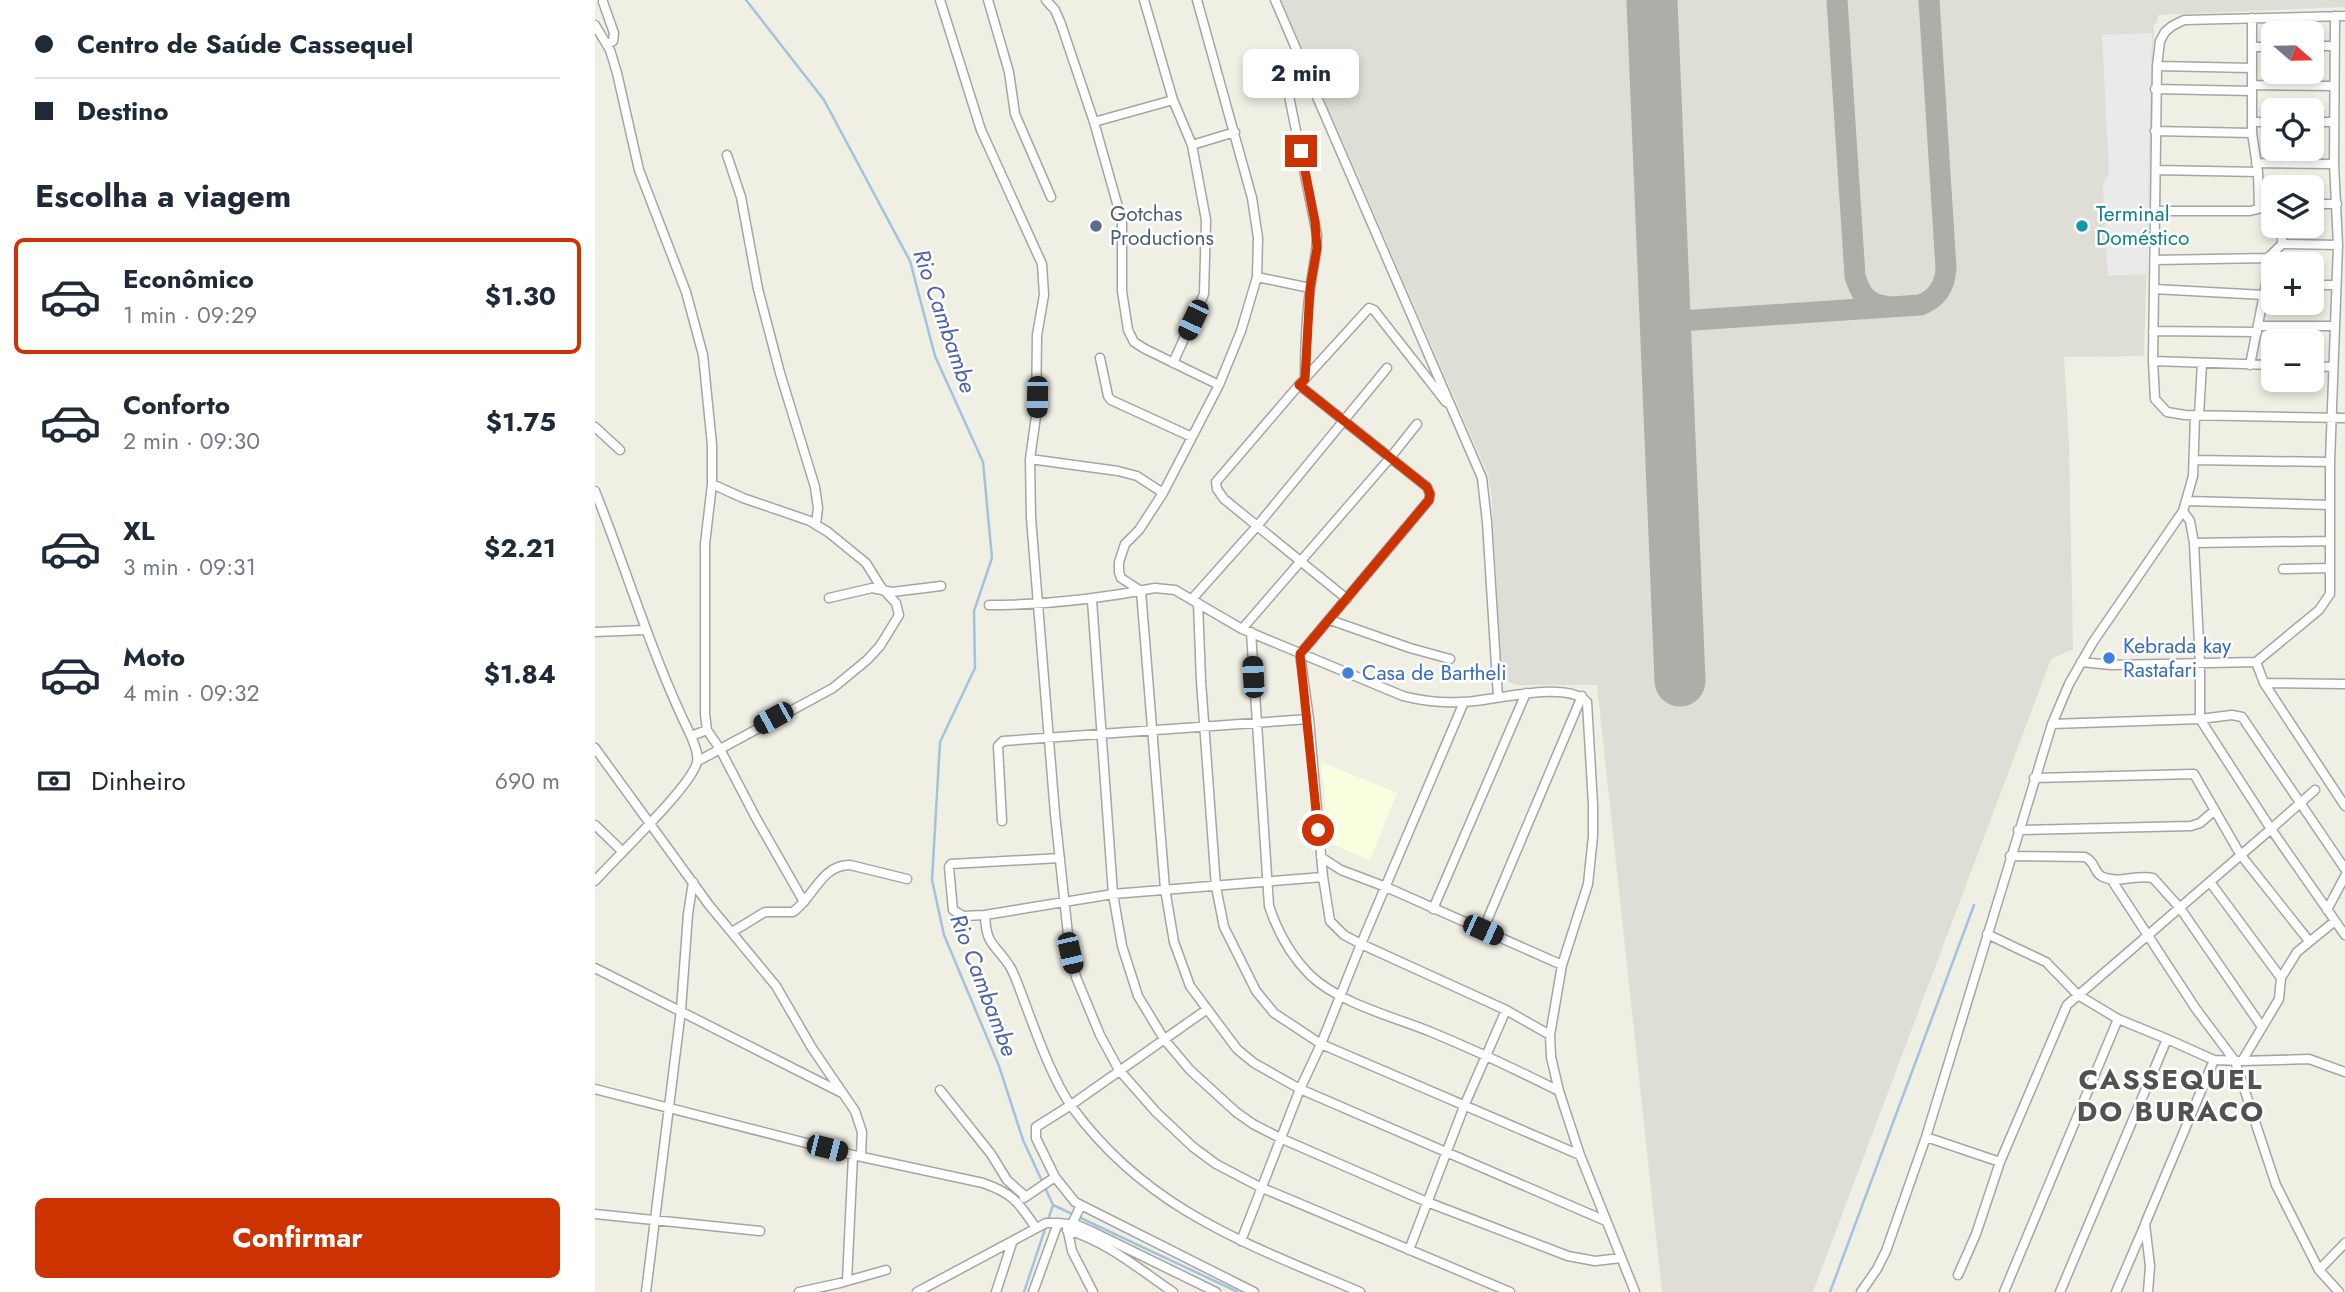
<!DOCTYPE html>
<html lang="pt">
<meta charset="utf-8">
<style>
body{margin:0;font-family:Jost,sans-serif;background:#f6f6f7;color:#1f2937;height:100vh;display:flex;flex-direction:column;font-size:26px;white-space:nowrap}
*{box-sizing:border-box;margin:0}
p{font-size:23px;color:#747a83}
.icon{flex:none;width:38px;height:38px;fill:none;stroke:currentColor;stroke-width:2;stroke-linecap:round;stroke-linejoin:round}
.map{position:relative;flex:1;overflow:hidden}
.panel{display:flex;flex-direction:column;background:#fff;width:595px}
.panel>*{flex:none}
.guide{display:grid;align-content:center;height:154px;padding:0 35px;background:#fff}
.needle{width:46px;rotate:110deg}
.controls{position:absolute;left:1666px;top:21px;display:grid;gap:14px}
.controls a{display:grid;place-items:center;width:63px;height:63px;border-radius:10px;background:#fff;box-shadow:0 4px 10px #0003;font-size:35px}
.end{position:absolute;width:32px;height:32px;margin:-16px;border:9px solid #cd3300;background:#fff;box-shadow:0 0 0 4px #fff}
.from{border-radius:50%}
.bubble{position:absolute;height:49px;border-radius:10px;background:#fff;box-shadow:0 4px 10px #0003;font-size:23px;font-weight:700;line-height:49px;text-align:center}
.car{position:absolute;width:21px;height:42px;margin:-21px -10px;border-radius:9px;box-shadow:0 0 5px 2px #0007;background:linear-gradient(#222 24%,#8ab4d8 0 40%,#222 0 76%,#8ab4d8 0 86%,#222 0)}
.guide b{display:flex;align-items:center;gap:24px;height:66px;font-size:26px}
.guide b+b{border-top:2px solid #e0e1e3}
.guide i{width:18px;height:18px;background:#1f2937}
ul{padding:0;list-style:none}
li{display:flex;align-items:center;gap:21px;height:116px;margin:0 14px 10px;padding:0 21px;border:4px solid transparent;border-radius:10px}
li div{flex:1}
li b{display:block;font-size:26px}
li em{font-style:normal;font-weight:700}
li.current{border-color:#cd3300}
li>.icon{width:63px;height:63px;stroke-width:1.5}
h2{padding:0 35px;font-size:32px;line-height:84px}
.pay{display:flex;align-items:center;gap:18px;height:77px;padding:0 35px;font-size:26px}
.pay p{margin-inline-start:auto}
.primary-button{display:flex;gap:14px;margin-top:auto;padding:14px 35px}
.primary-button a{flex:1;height:80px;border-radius:10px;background:#cd3300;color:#fff;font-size:28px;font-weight:700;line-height:80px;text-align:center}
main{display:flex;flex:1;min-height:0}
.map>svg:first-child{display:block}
</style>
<main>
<section class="panel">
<div class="guide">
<b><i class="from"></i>Centro de Saúde Cassequel</b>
<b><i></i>Destino</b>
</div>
<h2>Escolha a viagem</h2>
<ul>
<li class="current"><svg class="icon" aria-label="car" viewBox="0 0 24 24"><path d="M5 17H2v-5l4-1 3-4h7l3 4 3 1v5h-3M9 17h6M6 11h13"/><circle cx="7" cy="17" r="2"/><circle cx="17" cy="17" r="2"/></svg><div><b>Econômico</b><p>1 min · 09:29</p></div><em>$1.30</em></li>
<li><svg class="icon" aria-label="car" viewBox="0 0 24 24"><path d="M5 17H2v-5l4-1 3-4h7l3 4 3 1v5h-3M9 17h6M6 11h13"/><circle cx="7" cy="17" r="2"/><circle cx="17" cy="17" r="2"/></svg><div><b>Conforto</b><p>2 min · 09:30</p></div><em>$1.75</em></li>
<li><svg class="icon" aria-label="car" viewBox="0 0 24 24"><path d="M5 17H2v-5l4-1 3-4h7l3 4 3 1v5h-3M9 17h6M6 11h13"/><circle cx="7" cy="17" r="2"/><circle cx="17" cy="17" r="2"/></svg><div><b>XL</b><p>3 min · 09:31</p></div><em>$2.21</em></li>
<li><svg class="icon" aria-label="car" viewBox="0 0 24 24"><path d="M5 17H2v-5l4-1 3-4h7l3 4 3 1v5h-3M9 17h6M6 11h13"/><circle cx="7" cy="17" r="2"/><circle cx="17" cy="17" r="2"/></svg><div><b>Moto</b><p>4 min · 09:32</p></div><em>$1.84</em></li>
</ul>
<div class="pay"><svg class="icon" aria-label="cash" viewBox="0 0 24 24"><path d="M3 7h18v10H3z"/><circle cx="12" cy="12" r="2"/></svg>Dinheiro<p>690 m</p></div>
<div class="primary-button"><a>Confirmar</a></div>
</section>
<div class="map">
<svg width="1750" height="1292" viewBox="0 0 1750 1292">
<rect width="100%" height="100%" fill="#f0efe4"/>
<!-- education -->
<path fill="#f7ffde" d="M726,762L802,793L775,860L734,843Z"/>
<!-- airport -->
<path fill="#deded6" d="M686,0H1750V7L1563,15L1562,23L1559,24L1549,356L1469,357L1474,443L1478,649L1456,659L1218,1292H1067L1002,685H921L910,680L907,675L896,491L893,475Z"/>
<!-- parking -->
<path fill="#eaeaea" d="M1557,33L1551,274L1513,276L1508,185L1514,173L1507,35Z"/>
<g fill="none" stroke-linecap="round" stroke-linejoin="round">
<!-- stream -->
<path stroke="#a3c2de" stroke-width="2.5" d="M151,0L229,100L315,261L340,356L388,462L397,558L379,611L380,668L345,742L337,880L349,935L404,1066L428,1140L458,1205
M458,1205L643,1292
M429,1292L458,1205
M1235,1292L1379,905"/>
<!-- taxiway -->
<path stroke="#aeaea8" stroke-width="21" d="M1242,0L1260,276C1265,293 1272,304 1290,306
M1070,322L1325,305C1342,299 1350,286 1351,268L1334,0"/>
<!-- runway -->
<path stroke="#aeaea8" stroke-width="51" d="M1057,0L1085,681"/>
<defs>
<path id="minor" d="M345,0L386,130L447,264L449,295L442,335L441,416L435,459L436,518L460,814L475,953L481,977L505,1035L524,1070L561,1112L598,1147L621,1164L665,1187L915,1292
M393,0L414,72L420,114L456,197
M451,0L460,10L466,24L499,122L527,221V291L533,330L539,342L550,349L624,385
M549,0L578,100L597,145L611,220L609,294L578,363
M602,0L657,198L663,238L662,277L646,331L624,385L568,493L544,530L530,544L524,562V572L526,578L546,591L570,889L579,942L595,986L642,1049L659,1063L705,1089L1011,1221
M680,0L887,478L892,522L903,697
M8,2L19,33L18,41L12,45
M1750,16L1589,20L1577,26L1570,32L1565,41L1562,66L1558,361L1560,399L1572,412L1590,415L1750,418
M1657,18V133L1663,172L1664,207
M0,25L15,50L22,73L44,170L91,292L108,355L117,445V484L110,544V714L112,730L96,736C99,744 104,754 102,762C97,786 20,858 0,881
M1717,46H1739
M1657,47H1678
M707,64C698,68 692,70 691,81L722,235C722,254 717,272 715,290C711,320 710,349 710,379
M1562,66L1657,68
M1657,85L1739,86
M1560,89L1657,91
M499,122L578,100
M1657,122H1678
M1717,122H1739
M1560,131L1657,133
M597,145L640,132
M132,155L146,197L163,289L185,373L220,487L223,508L221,524
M1661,163L1739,164
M1561,170L1663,172
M1717,204H1742
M1561,211H1655L1678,205
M1687,244L1743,245
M1560,260L1673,258
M662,277L715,288
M1717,285H1741
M1559,289L1669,295
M1664,326H1739
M1558,331L1662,332
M505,358L513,396L516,400L597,437
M1558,361L1678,365
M1655,365L1671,284L1673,258L1687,244V226
M1717,366L1738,367
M704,385L832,487L835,494L834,500L705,654L714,719L728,877L735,921L749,935L766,944L911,1010L955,1035
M1604,416L1607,363
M0,427L25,450
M435,459L523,471L542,476L568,493
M1600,460L1735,462
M0,491C33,573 57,657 96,736
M1592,501L1735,505
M1599,543L1735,541
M1688,569L1735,568
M234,598L277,588L297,592L346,586
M597,599L663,525L792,368
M752,599L629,499L622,489L621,482L704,385L774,308L779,310L851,402
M497,600L518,894L527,946L543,996L569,1039L595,1070L641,1112L658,1124L685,1138L832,1202L973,1256L1000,1261L1026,1258
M603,603L606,681L621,887L629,927L661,991L679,1013L726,1044L985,1155
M394,605C451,605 504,599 560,588L580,590L647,629L808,696C827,701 846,703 866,702C896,702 970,679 992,702L998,805V836L993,884L967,965L955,1035L956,1057L964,1091L985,1155L1040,1292
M735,620L815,648L855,659
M647,629L795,458L822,424
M0,632L50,630
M656,632L674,906C683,933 695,955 715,975C744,1003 799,1017 836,1032C880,1050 922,1070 964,1091
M1486,662L1516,665L1661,662L1724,610L1735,594V462L1743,245L1739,164L1740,16
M1661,662L1669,683L1750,806
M1669,683L1750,684
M1457,724L1605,719L1637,715L1647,717L1750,869
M112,730L125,749L161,818L209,902
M0,748L114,905L181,986L217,1048L260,1111L267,1132L266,1156
M103,761L238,688L272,660L285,646L304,615L301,603L286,587L271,563L233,532L215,521L148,498L117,484
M1439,778L1599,774L1645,854L1714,941
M1720,790L1676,829L1750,935
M407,821L403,746L408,741L714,719
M0,825L27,851
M1423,830L1596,826L1605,823L1619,811
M1415,856L1490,857C1502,863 1498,873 1508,877C1524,884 1542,874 1558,878L1585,908L1667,1027
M726,857L746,870L791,887L967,965
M465,858L356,864L354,867L358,910L368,916L390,915L518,894L728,877
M1516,879L1601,1009L1640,1061L1681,1185L1724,1270L1744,1292
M1615,882L1686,978
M838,909L931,693
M1732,910L1750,876
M390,915C391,945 399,943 414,965C419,973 422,982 425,990C438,1024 456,1078 477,1107C552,1210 652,1244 765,1292
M888,930L987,696
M137,932L170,912H198C219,897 226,865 255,865L312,879
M1392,934L1451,962L1483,995L1523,1019L1409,1292
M0,968L247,1093
M611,1010L476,1105L441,1127V1138L460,1177L480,1202L659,1292
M1619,1060L1647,1061L1684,999L1686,978L1702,952L1740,921
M1647,1061L1714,1059L1750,1072
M0,1089L258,1155L388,1183C419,1194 423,1202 441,1228
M345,1090L396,1154L412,1180L430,1196
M1331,1137L1405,1162
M429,1198L460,1177
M0,1214L165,1231
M477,1224L486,1205
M472,1227L477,1251L498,1292
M472,1230C511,1241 544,1269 578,1292
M646,1241L705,1089L726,1044L766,944L869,702
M814,1250L870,1104L911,1010
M1724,1270L1750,1243
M1363,1275L1381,1234L1405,1162L1472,1005L1676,829L1605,719V663L1599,543L1595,521L1588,511
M252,1281L258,1155
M51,1292L86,1010L93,914L98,882
M204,1292L245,1283L291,1270
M322,1292L451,1223H463
M401,1292L417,1243
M438,1292L463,1223L482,1225L496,1231L621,1292
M1266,1292L1282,1269L1291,1251L1331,1137L1457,724L1474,684L1498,642L1588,511L1598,476L1600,416
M1465,1292L1572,1039L1523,1019
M1521,1292L1549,1227
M1553,1292L1555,1266L1550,1224L1619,1060L1572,1039"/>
</defs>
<!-- minor casing -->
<use href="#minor" stroke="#a5a5a5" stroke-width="11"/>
<!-- minor -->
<use href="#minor" stroke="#fff" stroke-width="8"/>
</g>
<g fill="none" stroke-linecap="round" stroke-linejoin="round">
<!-- route -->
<path stroke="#cd3300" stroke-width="9" d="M706,151L720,222L722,248L715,288L710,379L704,385L832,487L835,494L834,500L705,654L723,830"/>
</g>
<!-- markers -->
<circle fill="#5c6f8a" stroke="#fff" stroke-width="2.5" cx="501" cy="226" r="7"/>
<circle fill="#0f9aa8" stroke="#fff" stroke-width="2.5" cx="1487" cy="226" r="7"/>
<g fill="#3f7fe0" stroke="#fff" stroke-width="2.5">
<circle cx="1514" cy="658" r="7"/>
<circle cx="753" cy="673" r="7"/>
</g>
<g text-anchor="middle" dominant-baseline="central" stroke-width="5" stroke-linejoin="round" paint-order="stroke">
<!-- service labels -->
<g font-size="21" fill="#4e5e75" stroke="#fff" text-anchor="start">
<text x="515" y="214">Gotchas<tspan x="515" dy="24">Productions</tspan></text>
</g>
<!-- culture labels -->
<g font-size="21" fill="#0d838f" stroke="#fff" text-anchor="start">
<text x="1501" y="214">Terminal<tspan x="1501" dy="24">Doméstico</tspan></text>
</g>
<!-- shop labels -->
<g font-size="21" fill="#366cbe" stroke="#fff" text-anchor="start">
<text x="1528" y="646">Kebrada kay<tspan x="1528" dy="24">Rastafari</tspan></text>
<text x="767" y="673">Casa de Bartheli</text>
</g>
<!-- water labels -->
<g font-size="23" font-style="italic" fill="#4862b1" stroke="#fff">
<text transform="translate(350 321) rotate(71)">Rio Cambambe</text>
<text transform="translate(389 985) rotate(69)">Rio Cambambe</text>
</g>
<!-- district labels -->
<g font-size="28" font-weight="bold" letter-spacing="2" fill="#515151" stroke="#fff">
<text x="1576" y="1079">CASSEQUEL<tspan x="1576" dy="32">DO BURACO</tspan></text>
</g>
</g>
</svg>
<div class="controls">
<a><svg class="needle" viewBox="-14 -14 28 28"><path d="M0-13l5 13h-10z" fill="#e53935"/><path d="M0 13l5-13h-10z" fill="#747a83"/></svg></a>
<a><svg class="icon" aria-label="locate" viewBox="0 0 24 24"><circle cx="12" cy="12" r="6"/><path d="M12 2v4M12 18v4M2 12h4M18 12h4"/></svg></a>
<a><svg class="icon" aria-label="layers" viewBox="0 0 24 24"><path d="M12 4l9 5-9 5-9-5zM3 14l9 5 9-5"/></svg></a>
<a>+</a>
<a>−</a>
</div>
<i class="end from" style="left:723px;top:830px"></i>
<i class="end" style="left:706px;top:151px"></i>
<div class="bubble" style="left:648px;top:49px;width:116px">2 min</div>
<i class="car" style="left:598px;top:320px;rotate:205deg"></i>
<i class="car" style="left:442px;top:397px;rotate:181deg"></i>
<i class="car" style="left:658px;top:677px;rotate:357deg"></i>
<i class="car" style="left:178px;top:718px;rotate:241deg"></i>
<i class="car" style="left:888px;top:930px;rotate:114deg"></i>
<i class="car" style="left:475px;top:953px;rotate:167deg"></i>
<i class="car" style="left:232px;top:1148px;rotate:104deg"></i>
</div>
</main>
